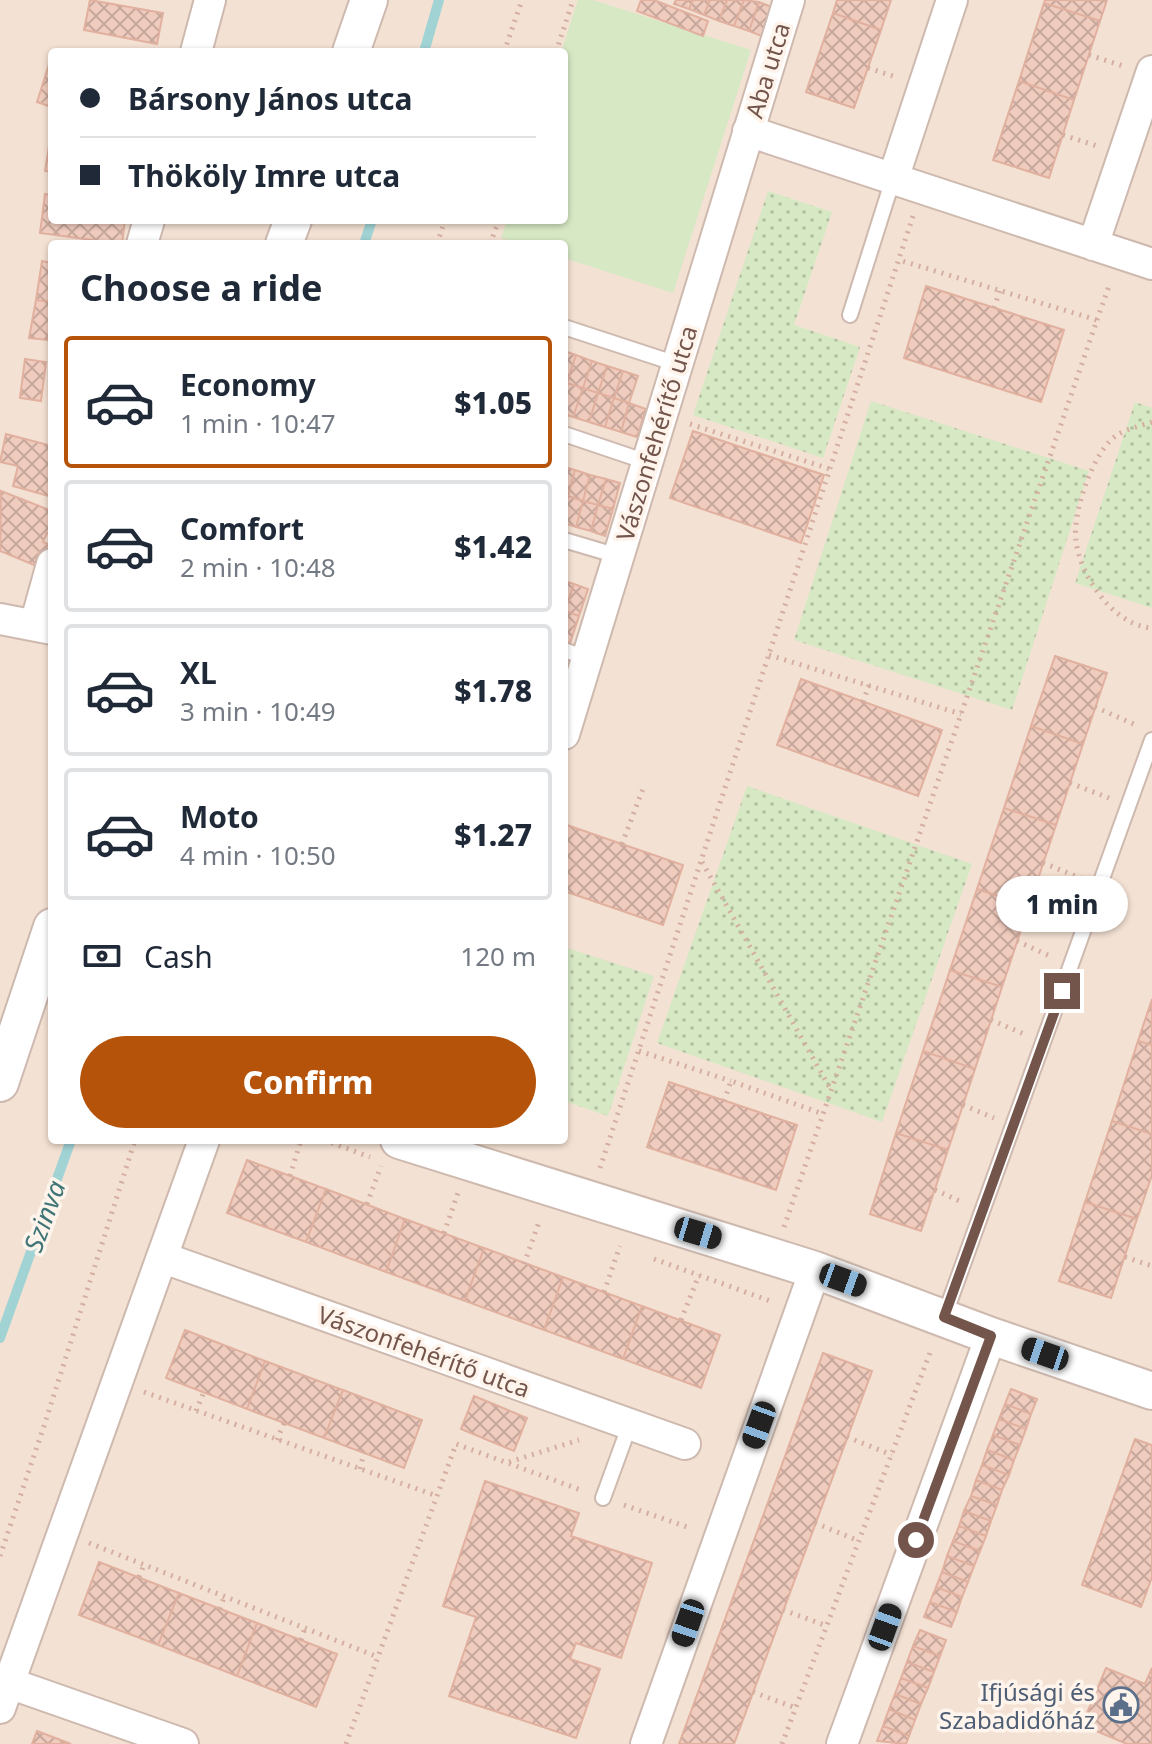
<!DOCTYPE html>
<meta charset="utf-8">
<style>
body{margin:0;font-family:"Noto Sans",sans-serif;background:#f6f6f7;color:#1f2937;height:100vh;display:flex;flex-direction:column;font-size:30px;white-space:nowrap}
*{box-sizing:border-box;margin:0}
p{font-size:26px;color:#747a83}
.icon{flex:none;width:44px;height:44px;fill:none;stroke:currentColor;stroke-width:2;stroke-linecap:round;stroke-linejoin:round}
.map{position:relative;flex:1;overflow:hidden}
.side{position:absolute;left:48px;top:240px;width:520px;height:904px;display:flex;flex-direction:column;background:#fff;border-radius:8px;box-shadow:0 2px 6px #0004}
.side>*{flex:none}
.guide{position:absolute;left:48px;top:48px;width:520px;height:176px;border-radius:8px;box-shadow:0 2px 6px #0004;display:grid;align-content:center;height:176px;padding:0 32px;background:#fff}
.end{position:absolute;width:36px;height:36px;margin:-18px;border:10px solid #73554b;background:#fff;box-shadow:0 0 0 4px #fff}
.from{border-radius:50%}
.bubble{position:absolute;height:56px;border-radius:28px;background:#fff;box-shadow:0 2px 6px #0004;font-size:26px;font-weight:800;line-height:56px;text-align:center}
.car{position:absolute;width:24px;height:48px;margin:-24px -12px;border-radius:10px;box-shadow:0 0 6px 2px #0007;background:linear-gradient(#222 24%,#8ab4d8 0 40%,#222 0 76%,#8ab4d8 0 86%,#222 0)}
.guide b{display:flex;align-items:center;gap:28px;height:76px;font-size:30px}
.guide b+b{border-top:2px solid #e0e1e3}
.guide i{width:20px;height:20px;background:#1f2937}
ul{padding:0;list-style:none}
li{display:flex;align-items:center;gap:24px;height:132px;margin:0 16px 12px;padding:0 16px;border:4px solid #e0e1e3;border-radius:8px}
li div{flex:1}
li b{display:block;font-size:30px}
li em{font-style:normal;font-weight:800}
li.on{border-color:#b45309}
li>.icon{width:72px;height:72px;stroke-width:1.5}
h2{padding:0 32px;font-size:36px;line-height:96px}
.pay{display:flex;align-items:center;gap:20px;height:88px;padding:0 32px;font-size:30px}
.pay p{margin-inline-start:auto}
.action{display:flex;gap:16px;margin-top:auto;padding:16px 32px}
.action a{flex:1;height:92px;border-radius:48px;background:#b45309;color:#fff;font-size:32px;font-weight:800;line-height:92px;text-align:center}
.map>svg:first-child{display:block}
</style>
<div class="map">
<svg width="1152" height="1744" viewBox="0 0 1152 1744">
<defs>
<pattern id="park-dots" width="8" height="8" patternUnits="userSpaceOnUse" patternTransform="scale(2)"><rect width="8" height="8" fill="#d7e8c4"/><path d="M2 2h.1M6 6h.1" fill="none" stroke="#b3bfa1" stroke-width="1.8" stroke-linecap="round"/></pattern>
<pattern id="building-cross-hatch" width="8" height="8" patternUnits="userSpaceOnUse" patternTransform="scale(2)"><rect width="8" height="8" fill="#f0ccbe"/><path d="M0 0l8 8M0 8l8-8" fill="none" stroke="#c7a89c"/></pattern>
</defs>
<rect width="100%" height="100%" fill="#fbf0e5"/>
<!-- residential -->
<path fill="#f3e1d3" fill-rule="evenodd" d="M0,0H1152V1744H0ZM52,52H564V220H52ZM52,244H564V1140H52Z"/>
<!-- park -->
<path fill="url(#park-dots)" d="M768,191L832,212L794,325L860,347L823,458L693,415Z
M871,401L1089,471L1012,710L794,640Z
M1135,402L1152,408V608L1075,583Z
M747,786L972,864L882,1122L657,1043Z
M564,947L654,976L608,1116L564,1101Z"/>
<!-- pitch -->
<path fill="#d7e8c4" d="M578,0H593L751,50L673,293L564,258V244H521L501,238L507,220H564V52H561Z"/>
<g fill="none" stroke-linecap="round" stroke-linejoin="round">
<!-- stream -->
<path stroke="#a1d3d5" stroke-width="10" d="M424,52L439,0
M364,244L372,220
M0,1338L71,1140"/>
</g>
<!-- building -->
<path fill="url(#building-cross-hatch)" stroke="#e1b09f" stroke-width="2" d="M90,0L163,13L157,44L84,30Z
M641,0H654L708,21L703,36L637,11Z
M676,0H693L689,9L674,4Z
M693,0H710L704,15L689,9Z
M710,0H727L719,21L704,15Z
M727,0H744L734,26L719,21Z
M744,0L759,2L749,31L734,26Z
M837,0H891L881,30L833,13Z
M1045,0H1107L1100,21L1044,3Z
M759,2L774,8L764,37L749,31Z
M1044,3L1100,21L1074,100L1019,81Z
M833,13L881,30L854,108L806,92Z
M52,55V107L37,102Z
M1019,81L1074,100L1049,178L993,160Z
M51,134H52V172L45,171Z
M45,194L52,195V220H125L122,244L40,233Z
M42,261L52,263V302L36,300Z
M926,286L1064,330L1041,402L904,358Z
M36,300L52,302L48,340L29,338Z
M564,351L576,355L567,383L564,382Z
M576,355L592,361L583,388L567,383Z
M25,359L46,362L41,401L20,398Z
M592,361L607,366L598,393L583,388Z
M607,366L623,371L614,398L598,393Z
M623,371L638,376L629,403L614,398Z
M567,383L583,388L573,417L564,414V392Z
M583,388L598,393L589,422L573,417Z
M598,393L614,398L605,427L589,422Z
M614,398L629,403L621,432L605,427Z
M629,403L646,409L637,437L621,432Z
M693,431L824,475L801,543L670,498Z
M6,434L52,446V497L13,486L18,466L0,462Z
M564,467L575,470L568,496L564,495Z
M575,470L590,475L583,501L568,496Z
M590,475L606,479L598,505L583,501Z
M606,479L620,483L613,509L598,505Z
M1,491L52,511V533H47L43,542L48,544L44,554L39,552L34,565L0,551Z
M568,496L583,501L576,527L564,523Z
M583,501L598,505L591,531L576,527Z
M598,505L613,509L605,536L591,531Z
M564,581L574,584L565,611H564Z
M574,584L588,589L579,616L565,611Z
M565,611L579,616L570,643L564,641Z
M1055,656L1107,673L1083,744L1031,726Z
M801,679L942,730L918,796L777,745Z
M1031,726L1083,744L1056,825L1004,808Z
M1004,808L1056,825L1029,906L977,889Z
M564,824L683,865L663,925L564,891Z
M977,889L1029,906L1002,987L950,970Z
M950,970L1002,987L975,1069L923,1051Z
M1152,999V1045L1138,1041Z
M1138,1041L1152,1045V1134L1112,1121Z
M923,1051L975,1069L948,1150L896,1133Z
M669,1082L797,1125L776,1190L647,1147Z
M1112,1121L1152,1134V1175L1137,1219L1085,1202Z
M896,1133L948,1150L921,1231L870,1214Z
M247,1160L326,1189L306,1242L227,1213Z
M326,1189L405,1219L386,1272L306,1242Z
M1085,1202L1137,1219L1111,1298L1059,1281Z
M405,1219L484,1248L465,1301L386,1272Z
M484,1248L563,1277L544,1330L465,1301Z
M563,1277L642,1306L623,1359L544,1330Z
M642,1306L720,1335L701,1388L623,1359Z
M185,1330L265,1361L247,1409L166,1378Z
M823,1353L872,1371L734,1744H679Z
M265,1361L343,1390L324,1438L247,1409Z
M1011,1389L1037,1399L1031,1414L1005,1404Z
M343,1390L422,1420L404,1468L324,1438Z
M474,1396L527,1418L514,1451L461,1429Z
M1005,1404L1031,1414L1026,1429L999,1419Z
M999,1419L1026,1429L1020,1445L993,1435Z
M993,1435L1020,1445L1014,1460L987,1450Z
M1135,1439L1152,1445V1577L1141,1607L1082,1585Z
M987,1450L1014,1460L1009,1475L982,1465Z
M982,1465L1009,1475L1002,1490L976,1480Z
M976,1480L1002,1490L997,1505L971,1496Z
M485,1481L579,1513L571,1536L652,1563L621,1658L576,1643L570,1659L600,1669L576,1738L449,1696L476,1617L443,1606Z
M971,1496L997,1505L991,1521L964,1511Z
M964,1511L991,1521L986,1536L959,1526Z
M959,1526L986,1536L980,1551L953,1541Z
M953,1541L980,1551L974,1566L947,1556Z
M947,1556L974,1566L968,1582L942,1572Z
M99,1562L179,1593L158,1645L79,1615Z
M942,1572L968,1582L962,1597L936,1587Z
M936,1587L962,1597L957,1612L930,1602Z
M179,1593L257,1623L237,1676L158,1645Z
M930,1602L957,1612L951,1627L924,1617Z
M257,1623L337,1654L316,1707L237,1676Z
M920,1630L946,1640L940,1656L913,1646Z
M913,1646L940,1656L934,1672L907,1662Z
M907,1662L934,1672L928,1688L901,1678Z
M1106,1668L1145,1684L1152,1668V1744H1127L1082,1725Z
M901,1678L928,1688L921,1704L895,1694Z
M895,1694L921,1704L915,1720L889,1709Z
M889,1709L915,1720L909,1736L883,1726Z
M883,1726L909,1736L906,1744L877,1741Z
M37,1731L71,1744H32Z"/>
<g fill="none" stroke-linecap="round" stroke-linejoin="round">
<defs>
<path id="service" d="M850,315L893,179
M564,327L677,364
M564,434L647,462
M564,540L618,556
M564,650L587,658
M944,1317L1152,740
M603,1498L630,1424"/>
<path id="minor" d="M196,52L210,0
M748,131L1152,264
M893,179L952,0
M142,244L149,220
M1093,245L1152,71
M0,619L52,629
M35,625L52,564
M564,734L789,0
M164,1258L685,1444
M9,1683L183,1744
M0,1708L204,1140
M646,1744L815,1270
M842,1744L991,1336"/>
<path id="tertiary" d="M351,52L369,0
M284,244L293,220
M0,1083L52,927
M399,1140L815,1270L991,1336L1152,1391"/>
</defs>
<!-- service casing -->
<use href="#service" stroke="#ceb9af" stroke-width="18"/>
<!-- minor casing -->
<use href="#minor" stroke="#ceb9af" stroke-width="34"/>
<!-- tertiary casing -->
<use href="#tertiary" stroke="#ceb9af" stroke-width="40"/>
<!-- path -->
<path stroke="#d4afa1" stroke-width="5" stroke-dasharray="2 6" stroke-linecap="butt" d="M504,52L522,0
M556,52L573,0
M1089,55L1123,66
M868,68L896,77
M1063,135L1097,146
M437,244L445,220
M490,244L499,220
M994,308L1000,290
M1097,320L1110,283
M1152,422C1141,426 1126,429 1117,435C1093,451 1072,513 1076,541C1080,576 1114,626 1152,628
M690,424L830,469
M769,655L961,714
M863,702L869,685
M1095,707L1136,725
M1070,783L1109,798
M622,844L644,786
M702,862L831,1090
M1043,863L1081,878
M1017,941L1052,957
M991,1020L1024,1034
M639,1051L731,1081
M724,1101L731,1081L823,1114
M963,1105L994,1118
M324,1140L370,1157
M600,1168L913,216
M290,1176L301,1140
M1151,1176H1152
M935,1190L964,1203
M367,1204L381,1166
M784,1227L1097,320L899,260
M444,1233L458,1193
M1125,1257L1152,1266
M654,1259L773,1302
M524,1264L540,1219
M604,1292L620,1246
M681,1320L699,1275
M144,1392L437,1496
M196,1411L204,1392
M847,1437L892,1455
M277,1440L284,1423
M509,1462L579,1440
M360,1469L364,1453
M624,1505L690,1528
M815,1523L859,1541
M89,1543L378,1657
M0,1556L45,1423L135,1140
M139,1577L144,1565
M220,1609L224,1597
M783,1610L827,1626
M301,1640L305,1628
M753,1692L796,1708
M346,1744L456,1444L581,1490
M782,1744L931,1350"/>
<!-- service -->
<use href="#service" stroke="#fff" stroke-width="14"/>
<!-- minor -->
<use href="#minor" stroke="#fff" stroke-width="30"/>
<!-- tertiary -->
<use href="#tertiary" stroke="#fff" stroke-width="36"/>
</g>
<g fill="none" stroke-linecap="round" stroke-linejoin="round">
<!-- route -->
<path stroke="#73554b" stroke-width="10" d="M916,1540L991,1336L944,1317L1062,991"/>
</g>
<!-- icons -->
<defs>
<symbol id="civic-ring" viewBox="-11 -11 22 22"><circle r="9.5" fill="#fef4eb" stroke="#5c6f8a" stroke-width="1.5"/><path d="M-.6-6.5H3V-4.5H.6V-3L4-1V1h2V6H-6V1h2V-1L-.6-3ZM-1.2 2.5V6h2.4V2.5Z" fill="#5c6f8a"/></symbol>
</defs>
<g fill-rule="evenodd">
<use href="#civic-ring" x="1101" y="1685" width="40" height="40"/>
</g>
<g text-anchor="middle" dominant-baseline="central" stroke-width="7" stroke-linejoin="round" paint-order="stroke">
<!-- street labels -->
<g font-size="24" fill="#73554b" stroke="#fef4eb">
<text transform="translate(767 70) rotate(-73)">Aba utca</text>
<text transform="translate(656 433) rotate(-73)">Vászonfehérítő utca</text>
<text transform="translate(424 1351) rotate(20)">Vászonfehérítő utca</text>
</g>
<!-- service labels -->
<g font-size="24" fill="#4e5e75" stroke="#fef4eb" text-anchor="end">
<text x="1095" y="1691">Ifjúsági és<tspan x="1095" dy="28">Szabadidőház</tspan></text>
</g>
<!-- water labels -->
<g font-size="26" font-style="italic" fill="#407578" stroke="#fef4eb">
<text transform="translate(44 1216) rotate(-70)">Szinva</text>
</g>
</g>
</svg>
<i class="end from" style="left:916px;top:1540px"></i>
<i class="end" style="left:1062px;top:991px"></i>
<div class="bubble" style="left:996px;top:876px;width:132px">1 min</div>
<i class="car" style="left:698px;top:1233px;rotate:107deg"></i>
<i class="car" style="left:843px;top:1280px;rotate:110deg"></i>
<i class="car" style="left:1045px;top:1354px;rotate:289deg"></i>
<i class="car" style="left:759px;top:1425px;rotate:200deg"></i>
<i class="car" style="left:688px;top:1623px;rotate:199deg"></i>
<i class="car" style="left:885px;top:1627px;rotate:20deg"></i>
<div class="guide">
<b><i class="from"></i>Bársony János utca</b>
<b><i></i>Thököly Imre utca</b>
</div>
<section class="side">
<h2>Choose a ride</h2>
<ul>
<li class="on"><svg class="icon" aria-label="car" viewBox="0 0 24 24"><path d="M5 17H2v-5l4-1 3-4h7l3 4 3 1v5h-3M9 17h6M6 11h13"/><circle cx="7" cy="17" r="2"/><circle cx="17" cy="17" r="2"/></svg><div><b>Economy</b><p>1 min · 10:47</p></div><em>$1.05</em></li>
<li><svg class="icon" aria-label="car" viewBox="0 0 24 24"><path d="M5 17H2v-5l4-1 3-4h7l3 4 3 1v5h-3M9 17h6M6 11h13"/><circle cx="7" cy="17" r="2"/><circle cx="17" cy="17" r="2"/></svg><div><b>Comfort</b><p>2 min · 10:48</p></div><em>$1.42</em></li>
<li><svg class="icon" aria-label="car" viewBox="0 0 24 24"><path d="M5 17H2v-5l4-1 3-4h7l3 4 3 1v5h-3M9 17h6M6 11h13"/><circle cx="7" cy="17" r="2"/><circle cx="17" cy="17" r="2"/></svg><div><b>XL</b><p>3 min · 10:49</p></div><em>$1.78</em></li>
<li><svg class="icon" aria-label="car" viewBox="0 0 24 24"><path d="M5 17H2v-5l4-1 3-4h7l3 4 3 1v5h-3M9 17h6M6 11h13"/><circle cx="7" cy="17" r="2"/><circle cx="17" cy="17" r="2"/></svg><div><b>Moto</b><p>4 min · 10:50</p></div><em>$1.27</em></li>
</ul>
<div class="pay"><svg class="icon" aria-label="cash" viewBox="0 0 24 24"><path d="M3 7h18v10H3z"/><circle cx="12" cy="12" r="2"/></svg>Cash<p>120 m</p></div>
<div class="action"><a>Confirm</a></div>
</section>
</div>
